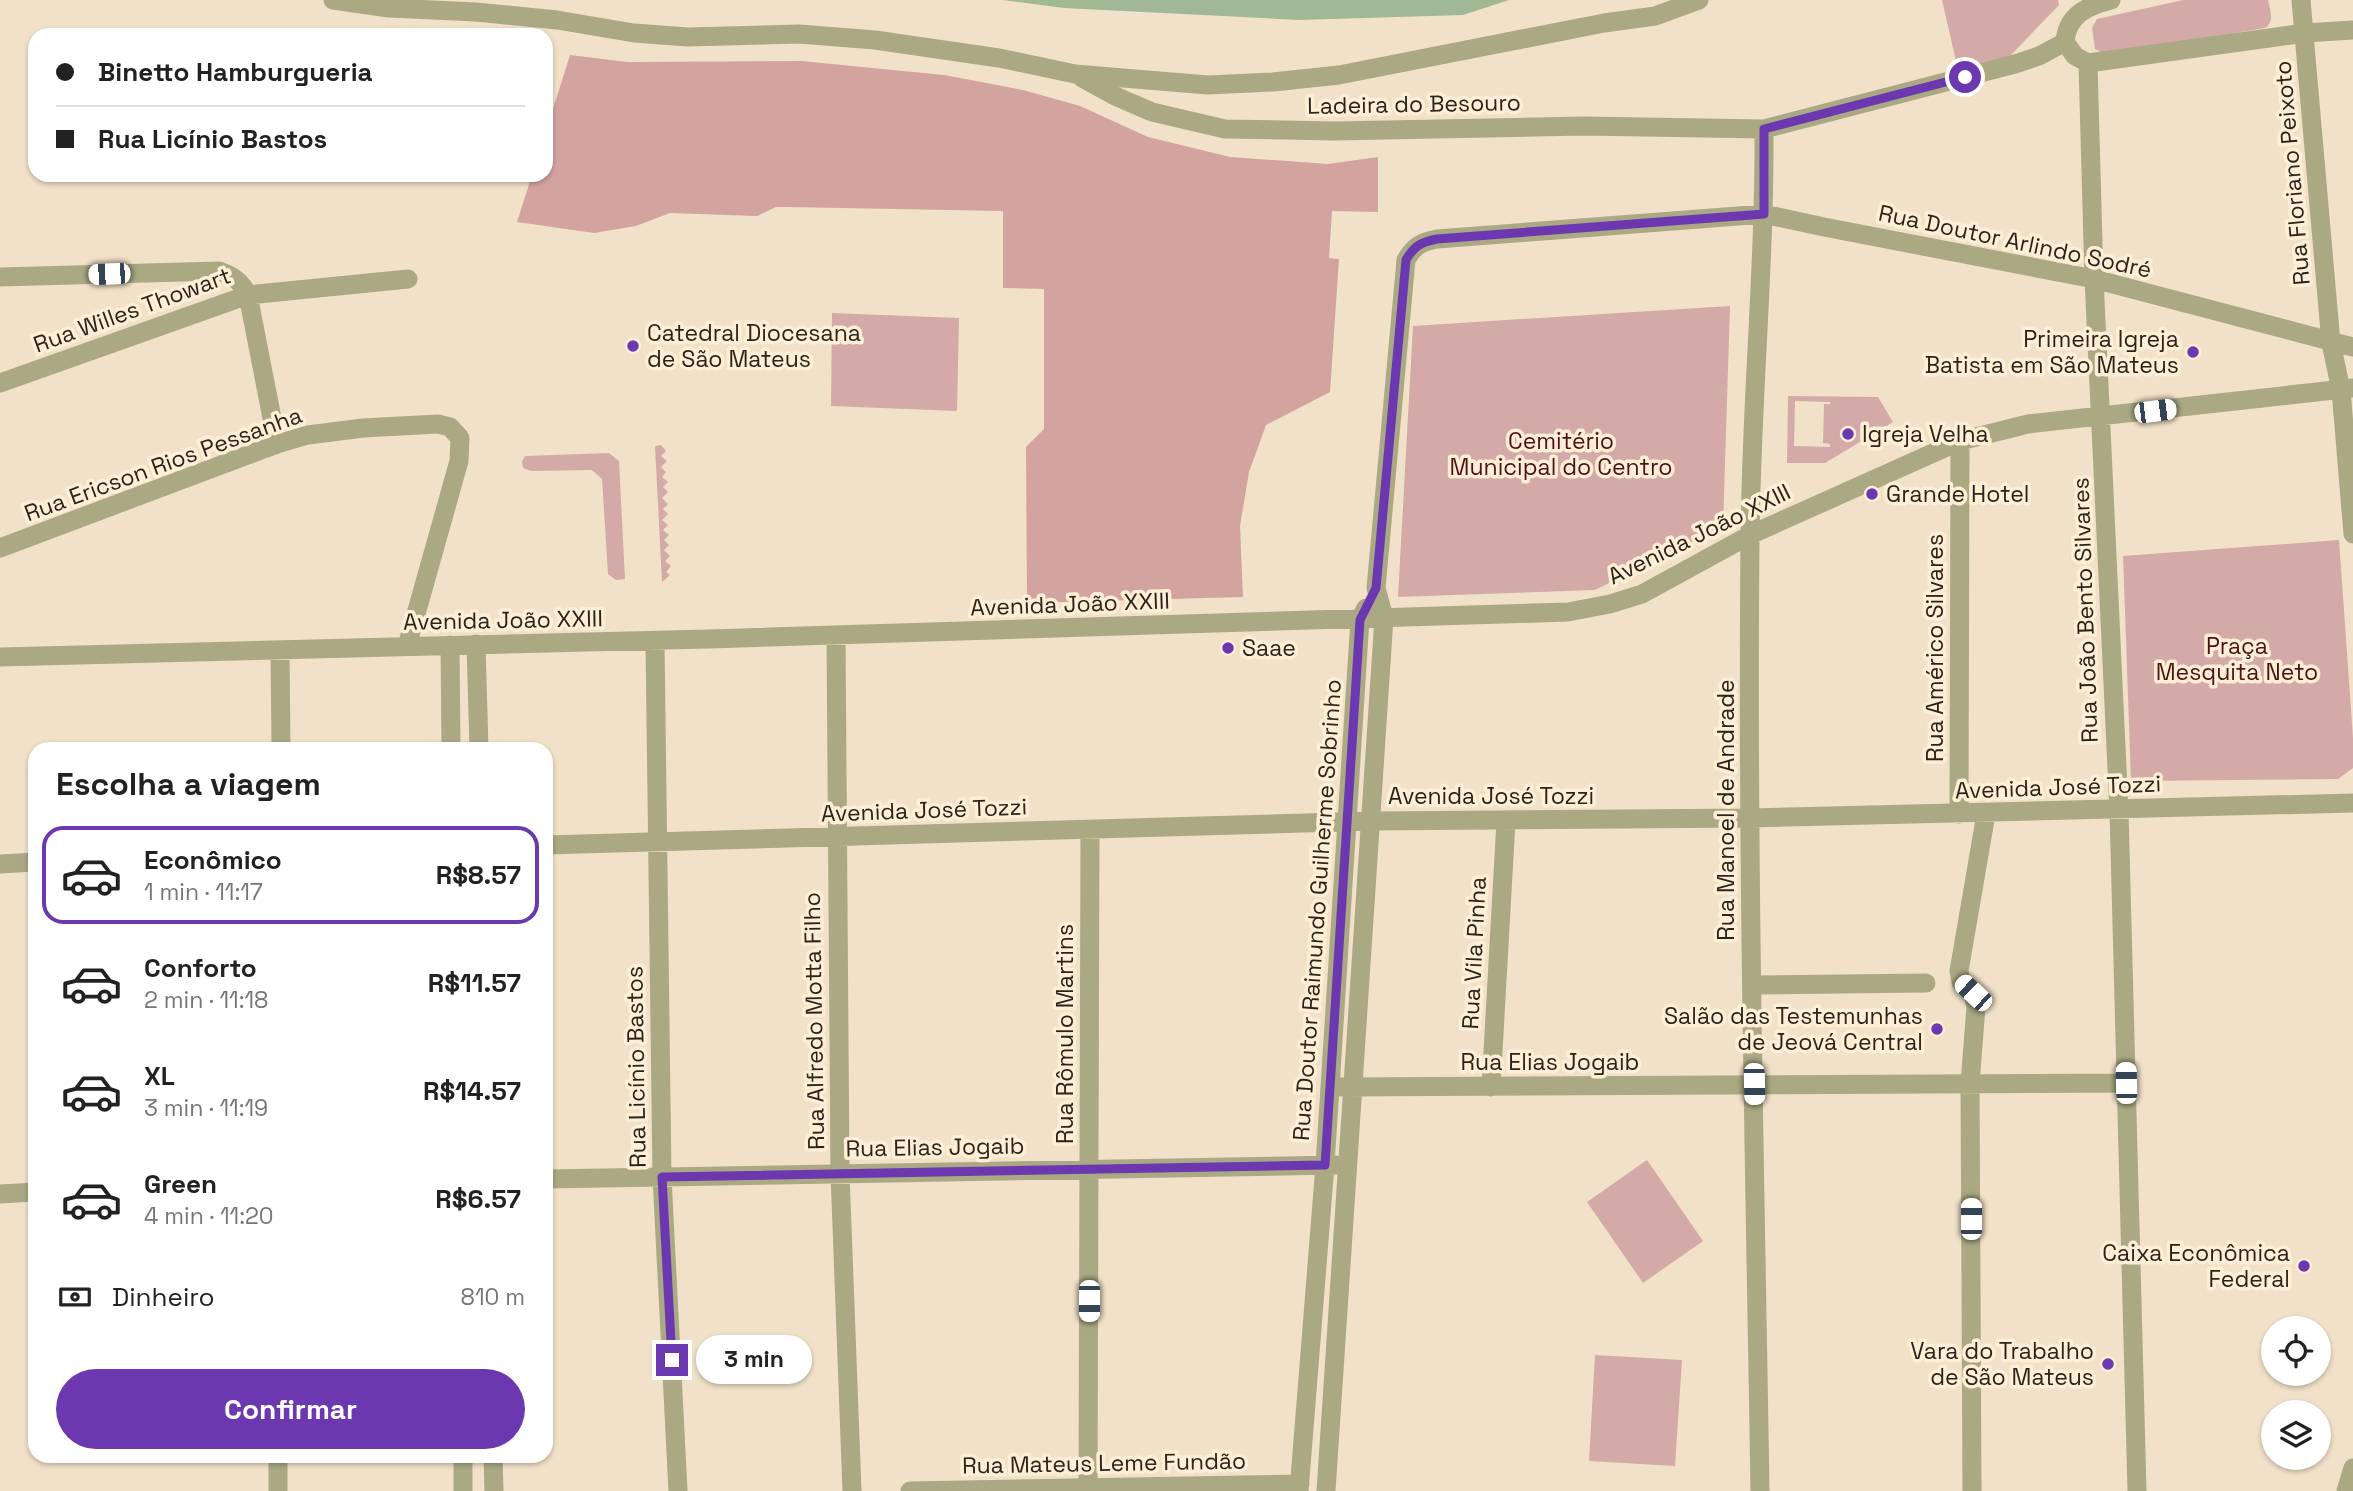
<!DOCTYPE html>
<html lang="pt">
<meta charset="utf-8">
<style>
body{margin:0;font-family:"Space Grotesk",sans-serif;background:#f2f2f2;color:#222;height:100vh;display:flex;flex-direction:column;font-size:26px;white-space:nowrap}
*{box-sizing:border-box;margin:0}
p{font-size:23px;color:#767676}
.icon{flex:none;width:38px;height:38px;fill:none;stroke:currentColor;stroke-width:2;stroke-linecap:round;stroke-linejoin:round}
.map{position:relative;flex:1;overflow:hidden}
.details{position:absolute;left:28px;top:742px;width:525px;height:721px;display:flex;flex-direction:column;background:#fff;border-radius:21px;box-shadow:0 2px 5px #0004}
.details>*{flex:none}
.banner{position:absolute;left:28px;top:28px;width:525px;height:154px;border-radius:21px;box-shadow:0 2px 5px #0004;display:grid;align-content:center;height:154px;padding:0 28px;background:#fff}
.tools{position:absolute;left:2261px;top:1316px;display:grid;gap:14px}
.tools a{display:grid;place-items:center;width:70px;height:70px;border-radius:50%;background:#fff;box-shadow:0 2px 5px #0004;font-size:35px}
.end{position:absolute;width:32px;height:32px;margin:-16px;border:9px solid #6c38af;background:#fff;box-shadow:0 0 0 4px #fff}
.from{border-radius:50%}
.bubble{position:absolute;height:49px;border-radius:24px;background:#fff;box-shadow:0 2px 5px #0004;font-size:23px;font-weight:700;line-height:49px;text-align:center}
.car{position:absolute;width:21px;height:42px;margin:-21px -10px;border-radius:9px;box-shadow:0 0 5px 2px #0007;background:linear-gradient(#fff 24%,#345 0 40%,#fff 0 76%,#345 0 86%,#fff 0)}
.banner b{display:flex;align-items:center;gap:24px;height:66px;font-size:26px}
.banner b+b{border-top:2px solid #e0e0e0}
.banner i{width:18px;height:18px;background:#222}
ul{padding:0;list-style:none}
li{display:flex;align-items:center;gap:21px;height:98px;margin:0 14px 10px;padding:0 14px;border:4px solid transparent;border-radius:21px}
li div{flex:1}
li b{display:block;font-size:26px}
li em{font-style:normal;font-weight:700}
li.selected{border-color:#6c38af}
li>.icon{width:63px;height:63px;stroke-width:1.5}
h2{padding:0 28px;font-size:32px;line-height:84px}
.pay{display:flex;align-items:center;gap:18px;height:77px;padding:0 28px;font-size:26px}
.pay p{margin-inline-start:auto}
.button{display:flex;gap:14px;margin-top:auto;padding:14px 28px}
.button a{flex:1;height:80px;border-radius:42px;background:#6c38af;color:#fff;font-size:28px;font-weight:700;line-height:80px;text-align:center}
.map>svg:first-child{display:block}
</style>
<div class="map">
<svg width="2353" height="1491" viewBox="0 0 2353 1491">
<rect width="100%" height="100%" fill="#f1e1c8"/>
<!-- green -->
<path fill="#d3aaa7" fill-rule="evenodd" d="M1942,0H2058L2059,5L2010,56L1958,70Z
M2183,0H2268C2270,10 2275,22 2265,28L2114,54L2103,53L2095,49L2092,28L2097,19Z
M1730,306L1723,527L1595,590L1398,597L1413,326Z
M832,313L959,318L957,411L831,406Z
M1788,396L1878,397L1893,422L1825,463H1787ZM1795,401L1830,402V404H1824L1823,443L1830,444V447L1794,446Z
M661,445L666,451L661,456L667,461L661,467L666,472L662,477L668,482L663,487L668,492L662,498L668,504L663,509L668,514L662,520L668,525L663,530L669,535L664,540L669,545L664,550L670,556L665,561L671,566L666,572L670,575L662,582L655,446Z
M609,453L619,461L625,579L616,580L608,574L602,479L592,470L531,471L523,468L522,461L525,456Z
M2339,540L2353,738V768L2338,779L2131,781L2123,556Z
M1647,1160L1703,1241L1643,1283L1587,1202Z
M1595,1355L1682,1360L1675,1466L1589,1461Z"/>
<!-- forest -->
<path fill="#d3a3a0" d="M570,55L627,62L801,61L944,75L1023,90L1080,106L1148,137L1230,157L1328,164L1378,157V212L1332,211L1329,258L1339,259L1330,392L1266,425L1249,472L1240,526L1243,597L1027,603L1026,447L1044,429V289L1003,288V211L788,207H776L757,216L670,213L636,226L594,233L517,222L532,175H546V131Z"/>
<!-- water -->
<path fill="#a0b894" d="M1002,0H1509L1463,15L1299,20L1064,8Z"/>
<g fill="none" stroke-linecap="round" stroke-linejoin="round">
<!-- minor -->
<path stroke="#aaa983" stroke-width="19" d="M333,0L389,8L476,12L557,20L634,33L688,37L799,34L875,40L999,58L1075,74L1208,85L1273,82L1339,75L1604,23L1655,16L1699,0
M2301,0L2331,343L2341,390L2353,534
M2065,42L2075,56L2088,63L2305,33L2353,30
M2065,42C2067,15 2087,6 2111,0
M2088,63L2094,279L2119,811L2137,1491
M1082,78L1115,96L1152,112L1225,129L1335,131L1584,126L1764,129L2015,64L2039,56L2065,42
M0,277L219,271C233,276 241,281 248,295L277,444
M0,383L248,295L408,279
M0,548L277,444L308,435L363,428L438,424L450,427L460,438L459,461L407,646
M836,635L840,1173L852,1491
M655,642L662,1177L678,1491
M476,644L479,749
M450,645L451,749
M280,650L281,749
M0,657C523,645 1045,630 1568,612L1610,604L1642,594L1750,535L1960,441L2028,424L2353,388
M1959,814L1960,441
M546,845L1372,821L1750,818L2353,803
M0,864L35,862
M1752,985L1926,983
M1340,1087L2126,1083
M1491,1087L1506,821
M546,1179L1336,1165
M0,1194L35,1192
M463,1456V1491
M493,1456L494,1491
M278,1491V1456
M910,1491L1300,1484
M1088,1491L1090,830
M1299,1491L1325,1165L1360,619L1366,608
M1326,1491L1384,618L1376,588L1406,260C1414,246 1421,242 1437,239L1764,214L1824,227L2094,279L2353,347
M1760,1491C1755,1174 1747,857 1750,540C1751,403 1765,266 1764,129
M1972,1491L1970,1083L1976,1007L1973,993L1961,982L1959,971L1986,814
M2346,1491L2353,1468"/>
</g>
<g fill="none" stroke-linecap="round" stroke-linejoin="round">
<!-- route -->
<path stroke="#6c38af" stroke-width="9" d="M672,1360L662,1177L1325,1165L1360,620L1376,588L1406,260C1414,246 1421,242 1437,239L1764,214V129L1965,77"/>
</g>
<!-- markers -->
<g fill="#6c38af" stroke="#feeed5" stroke-width="2.5">
<circle cx="633" cy="346" r="7"/>
<circle cx="2193" cy="352" r="7"/>
<circle cx="1848" cy="434" r="7"/>
<circle cx="1872" cy="494" r="7"/>
<circle cx="1228" cy="648" r="7"/>
<circle cx="1937" cy="1029" r="7"/>
<circle cx="2304" cy="1266" r="7"/>
<circle cx="2108" cy="1364" r="7"/>
</g>
<g text-anchor="middle" dominant-baseline="central" stroke-width="7" stroke-linejoin="round" paint-order="stroke">
<!-- street labels -->
<g font-size="23" fill="#2a241b" stroke="#feeed5">
<text transform="translate(1414 104) rotate(-1)">Ladeira do Besouro</text>
<text transform="translate(2292 173) rotate(-95)">Rua Floriano Peixoto</text>
<text transform="translate(2015 241) rotate(12)">Rua Doutor Arlindo Sodré</text>
<text transform="translate(132 310) rotate(-20)">Rua Willes Thowart</text>
<text transform="translate(163 464) rotate(-20)">Rua Ericson Rios Pessanha</text>
<text transform="translate(1699 534) rotate(-26)">Avenida João XXIII</text>
<text transform="translate(1070 604) rotate(-2)">Avenida João XXIII</text>
<text transform="translate(2085 610) rotate(-92)">Rua João Bento Silvares</text>
<text transform="translate(503 620) rotate(-1)">Avenida João XXIII</text>
<text transform="translate(1935 648) rotate(-90)">Rua Américo Silvares</text>
<text transform="translate(2058 787) rotate(-2)">Avenida José Tozzi</text>
<text x="1491" y="796">Avenida José Tozzi</text>
<text transform="translate(924 810) rotate(-2)">Avenida José Tozzi</text>
<text transform="translate(1726 810) rotate(-90)">Rua Manoel de Andrade</text>
<text transform="translate(1317 910) rotate(-86)">Rua Doutor Raimundo Guilherme Sobrinho</text>
<text transform="translate(1474 953) rotate(-87)">Rua Vila Pinha</text>
<text transform="translate(814 1021) rotate(-91)">Rua Alfredo Motta Filho</text>
<text transform="translate(1065 1034) rotate(-90)">Rua Rômulo Martins</text>
<text x="1550" y="1062">Rua Elias Jogaib</text>
<text transform="translate(636 1067) rotate(-91)">Rua Licínio Bastos</text>
<text transform="translate(935 1147) rotate(-1)">Rua Elias Jogaib</text>
<text transform="translate(1104 1463) rotate(-1)">Rua Mateus Leme Fundão</text>
</g>
<!-- poi labels -->
<g font-size="23" fill="#2a241b" stroke="#feeed5" text-anchor="start">
<text x="647" y="333">Catedral Diocesana<tspan x="647" dy="26">de São Mateus</tspan></text>
<text x="2179" y="339" text-anchor="end">Primeira Igreja<tspan x="2179" dy="26">Batista em São Mateus</tspan></text>
<text x="1862" y="434">Igreja Velha</text>
<text x="1886" y="494">Grande Hotel</text>
<text x="1242" y="648">Saae</text>
<text x="1923" y="1016" text-anchor="end">Salão das Testemunhas<tspan x="1923" dy="26">de Jeová Central</tspan></text>
<text x="2290" y="1253" text-anchor="end">Caixa Econômica<tspan x="2290" dy="26">Federal</tspan></text>
<text x="2094" y="1351" text-anchor="end">Vara do Trabalho<tspan x="2094" dy="26">de São Mateus</tspan></text>
</g>
<!-- park labels -->
<g font-size="23" fill="#4c1214" stroke="#feeed5">
<text x="1561" y="441">Cemitério<tspan x="1561" dy="26">Municipal do Centro</tspan></text>
<text x="2237" y="646">Praça<tspan x="2237" dy="26">Mesquita Neto</tspan></text>
</g>
</g>
</svg>
<div class="tools">
<a><svg class="icon" aria-label="locate" viewBox="0 0 24 24"><circle cx="12" cy="12" r="6"/><path d="M12 2v4M12 18v4M2 12h4M18 12h4"/></svg></a>
<a><svg class="icon" aria-label="layers" viewBox="0 0 24 24"><path d="M12 4l9 5-9 5-9-5zM3 14l9 5 9-5"/></svg></a>
</div>
<i class="end from" style="left:1965px;top:77px"></i>
<i class="end" style="left:672px;top:1360px"></i>
<div class="bubble" style="left:696px;top:1335px;width:116px">3 min</div>
<i class="car" style="left:109px;top:274px;rotate:268deg"></i>
<i class="car" style="left:2155px;top:411px;rotate:83deg"></i>
<i class="car" style="left:1973px;top:993px;rotate:313deg"></i>
<i class="car" style="left:2126px;top:1083px;rotate:359deg"></i>
<i class="car" style="left:1754px;top:1084px;rotate:179deg"></i>
<i class="car" style="left:1971px;top:1219px;rotate:0deg"></i>
<i class="car" style="left:1089px;top:1301px;rotate:180deg"></i>
<div class="banner">
<b><i class="from"></i>Binetto Hamburgueria</b>
<b><i></i>Rua Licínio Bastos</b>
</div>
<section class="details">
<h2>Escolha a viagem</h2>
<ul>
<li class="selected"><svg class="icon" aria-label="car" viewBox="0 0 24 24"><path d="M5 17H2v-5l4-1 3-4h7l3 4 3 1v5h-3M9 17h6M6 11h13"/><circle cx="7" cy="17" r="2"/><circle cx="17" cy="17" r="2"/></svg><div><b>Econômico</b><p>1 min · 11:17</p></div><em>R$8.57</em></li>
<li><svg class="icon" aria-label="car" viewBox="0 0 24 24"><path d="M5 17H2v-5l4-1 3-4h7l3 4 3 1v5h-3M9 17h6M6 11h13"/><circle cx="7" cy="17" r="2"/><circle cx="17" cy="17" r="2"/></svg><div><b>Conforto</b><p>2 min · 11:18</p></div><em>R$11.57</em></li>
<li><svg class="icon" aria-label="car" viewBox="0 0 24 24"><path d="M5 17H2v-5l4-1 3-4h7l3 4 3 1v5h-3M9 17h6M6 11h13"/><circle cx="7" cy="17" r="2"/><circle cx="17" cy="17" r="2"/></svg><div><b>XL</b><p>3 min · 11:19</p></div><em>R$14.57</em></li>
<li><svg class="icon" aria-label="car" viewBox="0 0 24 24"><path d="M5 17H2v-5l4-1 3-4h7l3 4 3 1v5h-3M9 17h6M6 11h13"/><circle cx="7" cy="17" r="2"/><circle cx="17" cy="17" r="2"/></svg><div><b>Green</b><p>4 min · 11:20</p></div><em>R$6.57</em></li>
</ul>
<div class="pay"><svg class="icon" aria-label="cash" viewBox="0 0 24 24"><path d="M3 7h18v10H3z"/><circle cx="12" cy="12" r="2"/></svg>Dinheiro<p>810 m</p></div>
<div class="button"><a>Confirmar</a></div>
</section>
</div>
